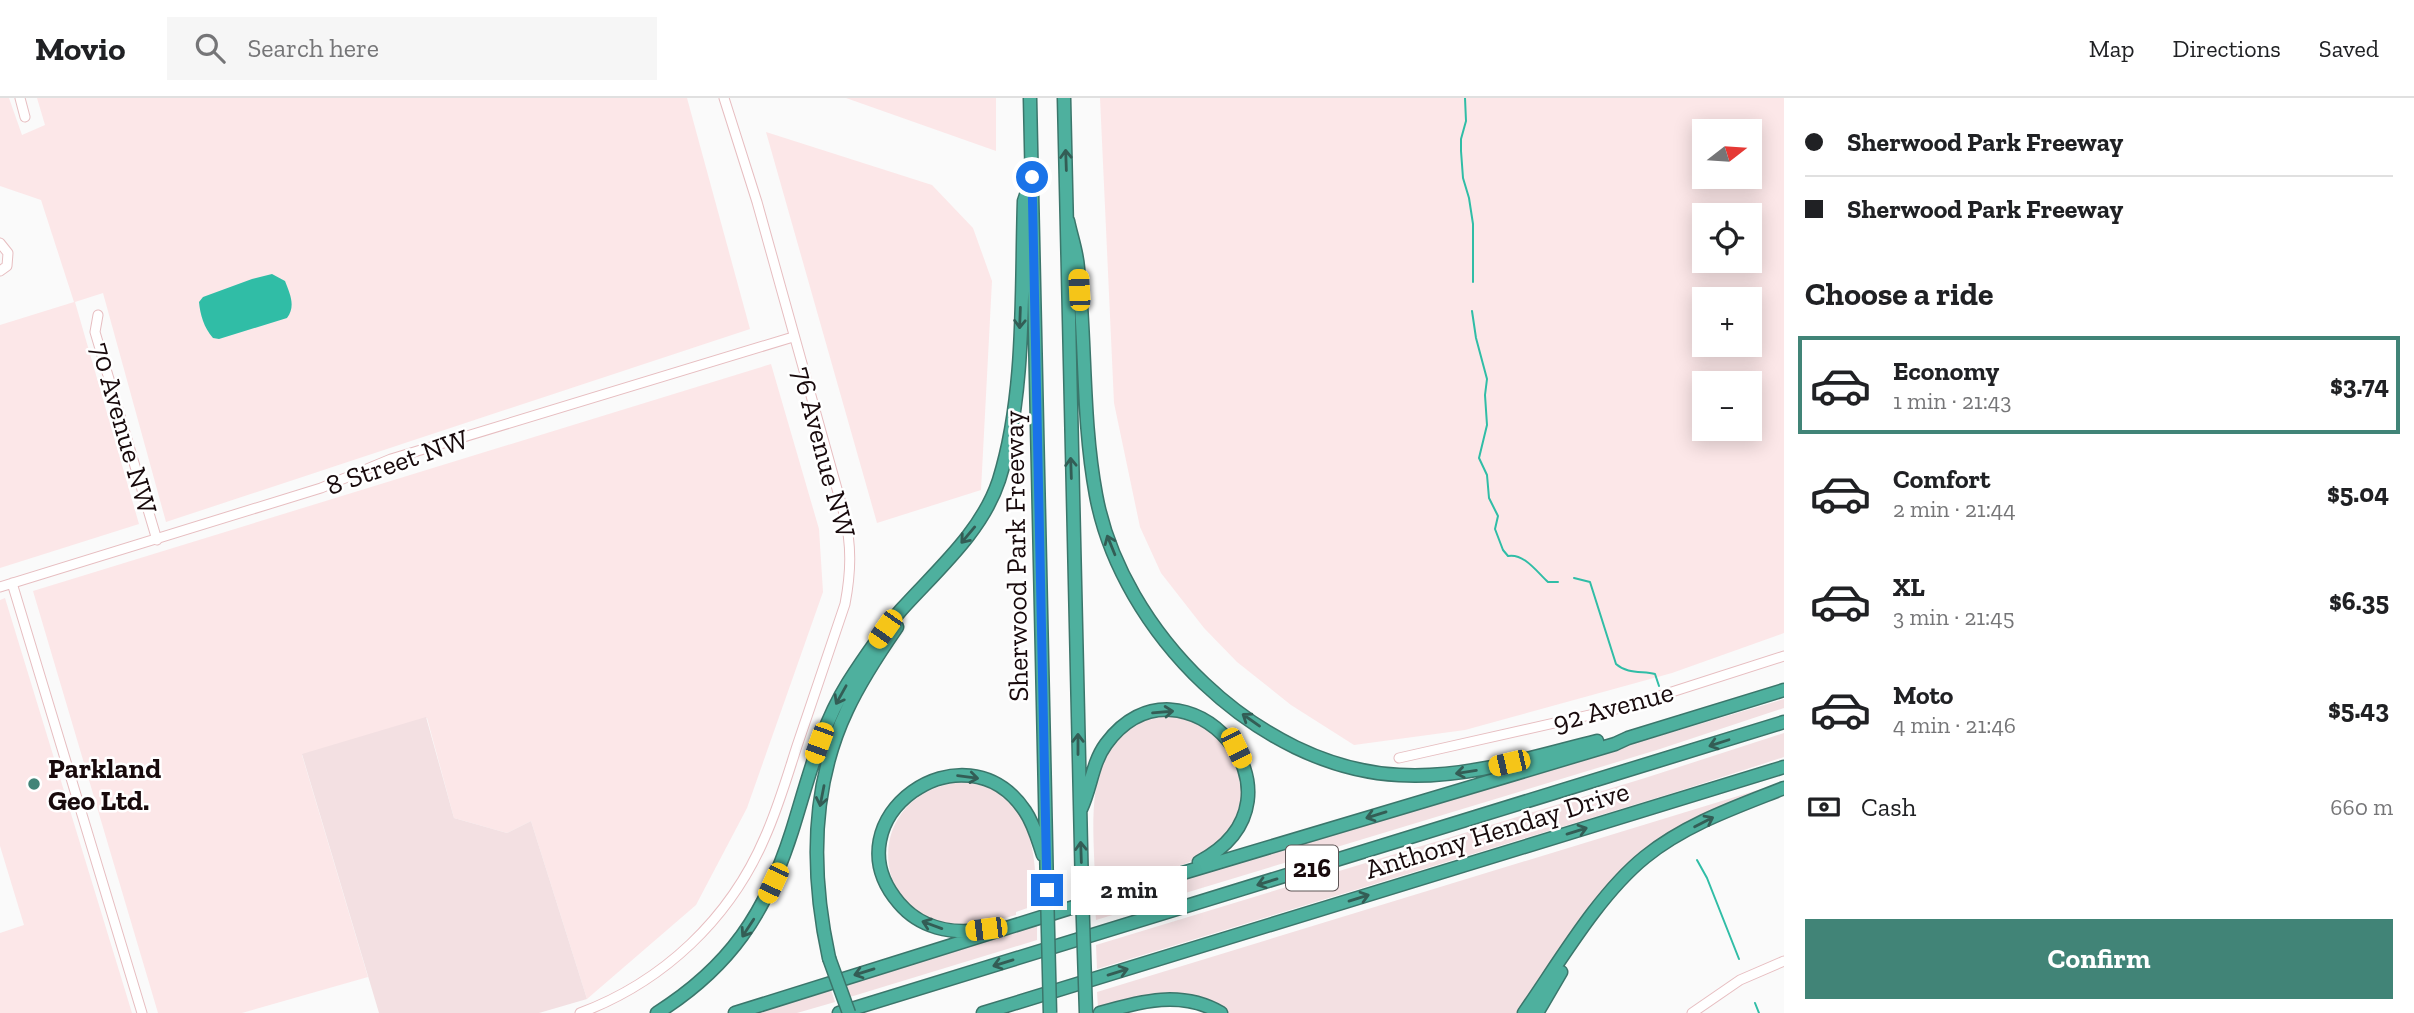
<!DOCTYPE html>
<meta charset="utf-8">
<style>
body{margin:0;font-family:"Zilla Slab",serif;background:#f6f6f6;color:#202124;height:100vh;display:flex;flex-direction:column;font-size:26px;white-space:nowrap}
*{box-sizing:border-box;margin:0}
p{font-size:23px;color:#757577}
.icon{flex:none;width:38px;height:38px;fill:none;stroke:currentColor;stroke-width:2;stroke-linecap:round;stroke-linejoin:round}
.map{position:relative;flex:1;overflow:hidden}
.sheet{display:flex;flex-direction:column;background:#fff;width:630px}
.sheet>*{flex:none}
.top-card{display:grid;align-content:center;height:154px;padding:0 21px;background:#fff}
.needle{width:46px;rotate:73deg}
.tools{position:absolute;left:1692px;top:21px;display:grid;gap:14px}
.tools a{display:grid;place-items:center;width:70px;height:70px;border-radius:0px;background:#fff;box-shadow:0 4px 18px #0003;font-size:35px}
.end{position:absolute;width:32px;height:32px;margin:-16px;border:9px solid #1a73e8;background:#fff;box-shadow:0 0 0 4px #fff}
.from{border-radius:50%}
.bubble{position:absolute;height:49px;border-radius:0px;background:#fff;box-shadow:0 4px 18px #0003;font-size:23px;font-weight:700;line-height:49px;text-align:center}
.car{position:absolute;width:21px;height:42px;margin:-21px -10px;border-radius:9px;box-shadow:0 0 5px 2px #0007;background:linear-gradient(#f5c518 24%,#345 0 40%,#f5c518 0 76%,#345 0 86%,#f5c518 0)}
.top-card b{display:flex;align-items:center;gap:24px;height:66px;font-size:26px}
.top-card b+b{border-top:2px solid #e0e0e0}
.top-card i{width:18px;height:18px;background:#202124}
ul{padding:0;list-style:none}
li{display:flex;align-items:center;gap:21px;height:98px;margin:0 14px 10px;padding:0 7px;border:4px solid transparent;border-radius:0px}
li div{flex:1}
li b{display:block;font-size:26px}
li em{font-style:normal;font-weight:700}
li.current{border-color:#418477}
li>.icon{width:63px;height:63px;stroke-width:1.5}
h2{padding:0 21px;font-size:32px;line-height:84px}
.pay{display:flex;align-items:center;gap:18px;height:77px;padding:0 21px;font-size:26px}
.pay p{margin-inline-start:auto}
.button{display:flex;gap:14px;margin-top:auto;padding:14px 21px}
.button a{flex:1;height:80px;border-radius:0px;background:#418477;color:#fff;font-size:28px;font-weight:700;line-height:80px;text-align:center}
header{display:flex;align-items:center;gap:42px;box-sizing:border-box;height:98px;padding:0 35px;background:#fff;border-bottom:2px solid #e0e0e0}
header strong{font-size:33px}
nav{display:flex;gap:38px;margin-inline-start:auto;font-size:24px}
.search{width:490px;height:63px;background:#f6f6f6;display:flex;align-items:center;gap:18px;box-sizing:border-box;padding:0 24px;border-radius:0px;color:#757577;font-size:26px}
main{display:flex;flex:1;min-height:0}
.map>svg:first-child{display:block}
</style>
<header>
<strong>Movio</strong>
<div class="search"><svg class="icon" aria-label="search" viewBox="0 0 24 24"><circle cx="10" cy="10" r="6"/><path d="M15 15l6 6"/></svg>Search here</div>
<nav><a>Map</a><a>Directions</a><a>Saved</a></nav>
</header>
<main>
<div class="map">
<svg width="1784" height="915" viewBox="0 0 1784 915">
<rect width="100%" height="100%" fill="#fafafa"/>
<!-- built -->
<path fill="#fce7e8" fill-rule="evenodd" d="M0,0H9L22,37L45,27L37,0H687L750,231L166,424L103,195L75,204L139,426L0,470V227L74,204L41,102L0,88Z
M846,0H996V53Z
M1100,0H1784V535L1672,575L1465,632L1354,647L1291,607L1237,564L1204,530L1161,475L1140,429L1114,305ZM1704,33H1750V79H1704ZM1704,117H1750V163H1704ZM1750,201V247H1704V201ZM1750,285V331H1704V285Z
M766,34L932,87L973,130L992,183L981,392L877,425Z
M771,266L819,431L823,494L747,710L696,807L587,901L531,723L507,735L454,720L427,620L302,657L368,879L242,915H158L33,493Z
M5,500L132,915H0V835L24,827L0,748V502Z"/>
<!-- green -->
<path fill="#f3e0e2" d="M1784,601V610L1660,651L1096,822L1095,809L1385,719Z
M1167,618C1199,620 1221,632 1234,662C1236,668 1241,675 1242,681C1248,708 1230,735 1211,751C1188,770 1154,775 1126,783L1124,779L1095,789C1095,735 1080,653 1140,624C1149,621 1158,620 1167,618Z
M426,619L454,720L507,735L531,723L587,901L539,915H379L302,656Z
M1784,635V659L1676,694L1097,871L1096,847L1645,680Z
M962,684C1030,689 1037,752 1036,807L1016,814V817C996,823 974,828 953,826C866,817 864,693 962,684Z
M1761,691L1759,694C1724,707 1689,720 1658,742C1596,785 1558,854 1517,915H1229C1190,882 1142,898 1098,910L1097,894Z
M1037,826V842L850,899L844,884Z
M830,889L835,904L797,915H747Z"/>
<!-- water -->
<path fill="#30bda6" d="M272,176L285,183C290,196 296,208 287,220L219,241L213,240C204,230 200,216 199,204L203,199L252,181Z"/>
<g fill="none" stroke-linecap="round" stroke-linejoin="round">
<!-- stream -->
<path stroke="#30bda6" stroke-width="2" d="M1465,0L1466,23L1461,41V53L1463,80L1469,100L1473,126V184
M1472,213L1476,240L1487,281L1485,297L1487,327L1479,360L1487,377L1489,400L1498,418L1495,431L1503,452L1508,458C1524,455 1537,474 1548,484H1558
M1574,480L1590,484L1616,566C1627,576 1642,573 1655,576L1659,588
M1697,762L1707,780L1739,861
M1755,905L1759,915"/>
<defs>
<path id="minor" d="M20,0L25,19
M0,145L8,155L7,168L0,173
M98,217L95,234L157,442
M12,485L142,915
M0,489L321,390L391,361L793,239
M1399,660L1625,609L1784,558
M580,915C663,884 730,821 765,739C778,710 787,679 797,648C813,601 829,554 845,506C851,474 852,447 844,416L757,104L724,0
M1692,915L1740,882L1784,863"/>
<path id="highway" d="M1030,0L1047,792
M1064,0L1082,793
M1068,123C1071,138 1077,154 1078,170C1086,245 1082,322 1096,397C1121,533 1258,670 1399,677C1466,681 1532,659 1597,643
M1081,711C1091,690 1092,665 1106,646C1182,543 1323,698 1199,764
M981,832C951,836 920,830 899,805C827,721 965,623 1025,713C1034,726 1038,742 1043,757
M829,860C811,777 810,690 847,612C861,582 879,555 897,529
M657,915C730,869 766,815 792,733C808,682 820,630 848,585C864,560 882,534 901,512C937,472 982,434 999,382C1026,296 1021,192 1024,103L1032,79
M735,915L1176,777L1615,646L1628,640L1784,592
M839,915L1784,624
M983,915L1784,669
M1100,915C1141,903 1182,892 1221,915
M1524,915C1559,865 1598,797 1645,759C1686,726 1736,709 1784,690
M1537,915L1561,874"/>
</defs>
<!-- minor casing -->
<use href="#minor" stroke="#e7bec1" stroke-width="11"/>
<!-- highway casing -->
<use href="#highway" stroke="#3b766b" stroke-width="15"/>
<!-- minor -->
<use href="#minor" stroke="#fff" stroke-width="9"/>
<!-- highway -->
<use href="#highway" stroke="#4eb09e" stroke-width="12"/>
<defs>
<path id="highway-bridge" d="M1047,792L1050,915
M1082,793L1086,915
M829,860L849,915"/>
</defs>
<!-- highway-bridge casing -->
<use href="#highway-bridge" stroke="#3b766b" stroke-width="15" stroke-linecap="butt"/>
<!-- highway-bridge -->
<use href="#highway-bridge" stroke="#4eb09e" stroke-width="12"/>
</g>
<!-- one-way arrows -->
<defs><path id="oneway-shaft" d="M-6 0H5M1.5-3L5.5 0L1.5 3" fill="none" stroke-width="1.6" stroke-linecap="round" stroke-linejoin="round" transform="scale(1.75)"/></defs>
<g stroke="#335d55">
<use href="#oneway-shaft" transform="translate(1066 62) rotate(-92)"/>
<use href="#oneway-shaft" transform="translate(1020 220) rotate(92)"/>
<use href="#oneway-shaft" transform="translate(1071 370) rotate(-92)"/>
<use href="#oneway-shaft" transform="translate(968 437) rotate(130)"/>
<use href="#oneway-shaft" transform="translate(1111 447) rotate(-112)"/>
<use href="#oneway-shaft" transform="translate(841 597) rotate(119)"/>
<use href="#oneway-shaft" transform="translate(1163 614) rotate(-5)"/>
<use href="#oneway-shaft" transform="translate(1251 622) rotate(-145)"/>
<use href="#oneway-shaft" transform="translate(1719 645) rotate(162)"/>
<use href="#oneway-shaft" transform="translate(1078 646) rotate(-90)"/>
<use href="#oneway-shaft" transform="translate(1466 674) rotate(171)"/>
<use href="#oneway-shaft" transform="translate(968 679) rotate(7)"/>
<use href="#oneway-shaft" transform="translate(822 698) rotate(101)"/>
<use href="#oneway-shaft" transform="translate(1376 717) rotate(163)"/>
<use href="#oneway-shaft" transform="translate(1704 724) rotate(-27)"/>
<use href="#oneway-shaft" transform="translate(1577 733) rotate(-17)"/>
<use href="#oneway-shaft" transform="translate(1081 754) rotate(-92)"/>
<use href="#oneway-shaft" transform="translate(1267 784) rotate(163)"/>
<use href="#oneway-shaft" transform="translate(1359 800) rotate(-17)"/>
<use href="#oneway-shaft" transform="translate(932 827) rotate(-160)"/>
<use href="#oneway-shaft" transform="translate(748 830) rotate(123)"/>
<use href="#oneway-shaft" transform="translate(1003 865) rotate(163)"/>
<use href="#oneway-shaft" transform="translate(864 874) rotate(163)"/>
<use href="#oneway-shaft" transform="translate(1118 874) rotate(-17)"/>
</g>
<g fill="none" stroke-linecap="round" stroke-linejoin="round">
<!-- route -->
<path stroke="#1a73e8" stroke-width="9" d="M1032,79L1047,792"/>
</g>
<!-- markers -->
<circle fill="#418477" stroke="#fff" stroke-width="2.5" cx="34" cy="686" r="7"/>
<g text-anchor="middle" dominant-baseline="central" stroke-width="5" stroke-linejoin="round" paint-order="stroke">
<!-- shield labels -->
<rect fill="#fff" stroke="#5d5455" stroke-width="2" x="1286" y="747.5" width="52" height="45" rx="5"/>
<g font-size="26" font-weight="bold" fill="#180a0c">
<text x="1312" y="770">216</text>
</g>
<!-- street labels -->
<g font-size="28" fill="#180a0c" stroke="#fff">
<text transform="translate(124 330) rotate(74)">70 Avenue NW</text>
<text transform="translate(824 354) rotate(75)">76 Avenue NW</text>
<text transform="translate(397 364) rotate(-19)">8 Street NW</text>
<text transform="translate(1016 458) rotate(-91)">Sherwood Park Freeway</text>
<text transform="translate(1613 609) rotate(-15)">92 Avenue</text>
<text transform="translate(1497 732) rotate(-17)">Anthony Henday Drive</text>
</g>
<!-- poi labels -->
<g font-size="28" font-weight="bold" fill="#180a0c" stroke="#fff" text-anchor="start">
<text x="48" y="670">Parkland<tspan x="48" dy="32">Geo Ltd.</tspan></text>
</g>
</g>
</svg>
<div class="tools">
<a><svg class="needle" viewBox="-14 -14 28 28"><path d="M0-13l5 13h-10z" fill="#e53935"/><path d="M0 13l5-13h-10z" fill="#757577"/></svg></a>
<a><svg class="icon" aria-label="locate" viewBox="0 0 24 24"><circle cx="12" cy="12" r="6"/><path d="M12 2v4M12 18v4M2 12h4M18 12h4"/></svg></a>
<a>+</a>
<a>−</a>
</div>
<i class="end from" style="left:1032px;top:79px"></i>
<i class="end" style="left:1047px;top:792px"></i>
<div class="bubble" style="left:1071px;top:768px;width:116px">2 min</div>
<i class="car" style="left:1079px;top:192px;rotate:357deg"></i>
<i class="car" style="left:885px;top:531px;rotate:215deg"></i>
<i class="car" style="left:819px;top:645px;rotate:200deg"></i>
<i class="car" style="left:1236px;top:650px;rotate:154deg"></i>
<i class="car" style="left:1509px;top:665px;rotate:257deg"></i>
<i class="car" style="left:773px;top:785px;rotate:205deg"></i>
<i class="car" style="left:986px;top:831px;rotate:263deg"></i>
</div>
<section class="sheet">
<div class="top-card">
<b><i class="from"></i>Sherwood Park Freeway</b>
<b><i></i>Sherwood Park Freeway</b>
</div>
<h2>Choose a ride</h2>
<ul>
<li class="current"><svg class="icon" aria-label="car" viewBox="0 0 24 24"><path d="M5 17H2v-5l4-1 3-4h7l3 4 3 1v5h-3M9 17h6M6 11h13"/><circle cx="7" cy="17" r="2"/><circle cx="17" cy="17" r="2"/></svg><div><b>Economy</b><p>1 min · 21:43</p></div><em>$3.74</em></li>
<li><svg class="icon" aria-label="car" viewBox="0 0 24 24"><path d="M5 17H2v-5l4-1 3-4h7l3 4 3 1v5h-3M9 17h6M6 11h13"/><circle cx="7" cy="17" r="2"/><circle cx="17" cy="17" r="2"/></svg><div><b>Comfort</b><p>2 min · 21:44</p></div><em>$5.04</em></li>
<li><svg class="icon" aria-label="car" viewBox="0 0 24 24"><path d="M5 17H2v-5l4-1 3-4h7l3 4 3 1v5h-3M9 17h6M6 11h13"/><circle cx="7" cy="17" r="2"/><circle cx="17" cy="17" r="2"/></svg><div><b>XL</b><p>3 min · 21:45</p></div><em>$6.35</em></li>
<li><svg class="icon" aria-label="car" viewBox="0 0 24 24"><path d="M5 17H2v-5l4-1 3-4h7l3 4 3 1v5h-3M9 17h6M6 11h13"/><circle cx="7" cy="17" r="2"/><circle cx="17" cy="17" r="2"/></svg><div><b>Moto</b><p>4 min · 21:46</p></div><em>$5.43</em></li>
</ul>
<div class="pay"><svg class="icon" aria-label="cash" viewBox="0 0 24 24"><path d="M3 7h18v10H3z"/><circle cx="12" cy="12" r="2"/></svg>Cash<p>660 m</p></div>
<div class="button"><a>Confirm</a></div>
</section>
</main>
